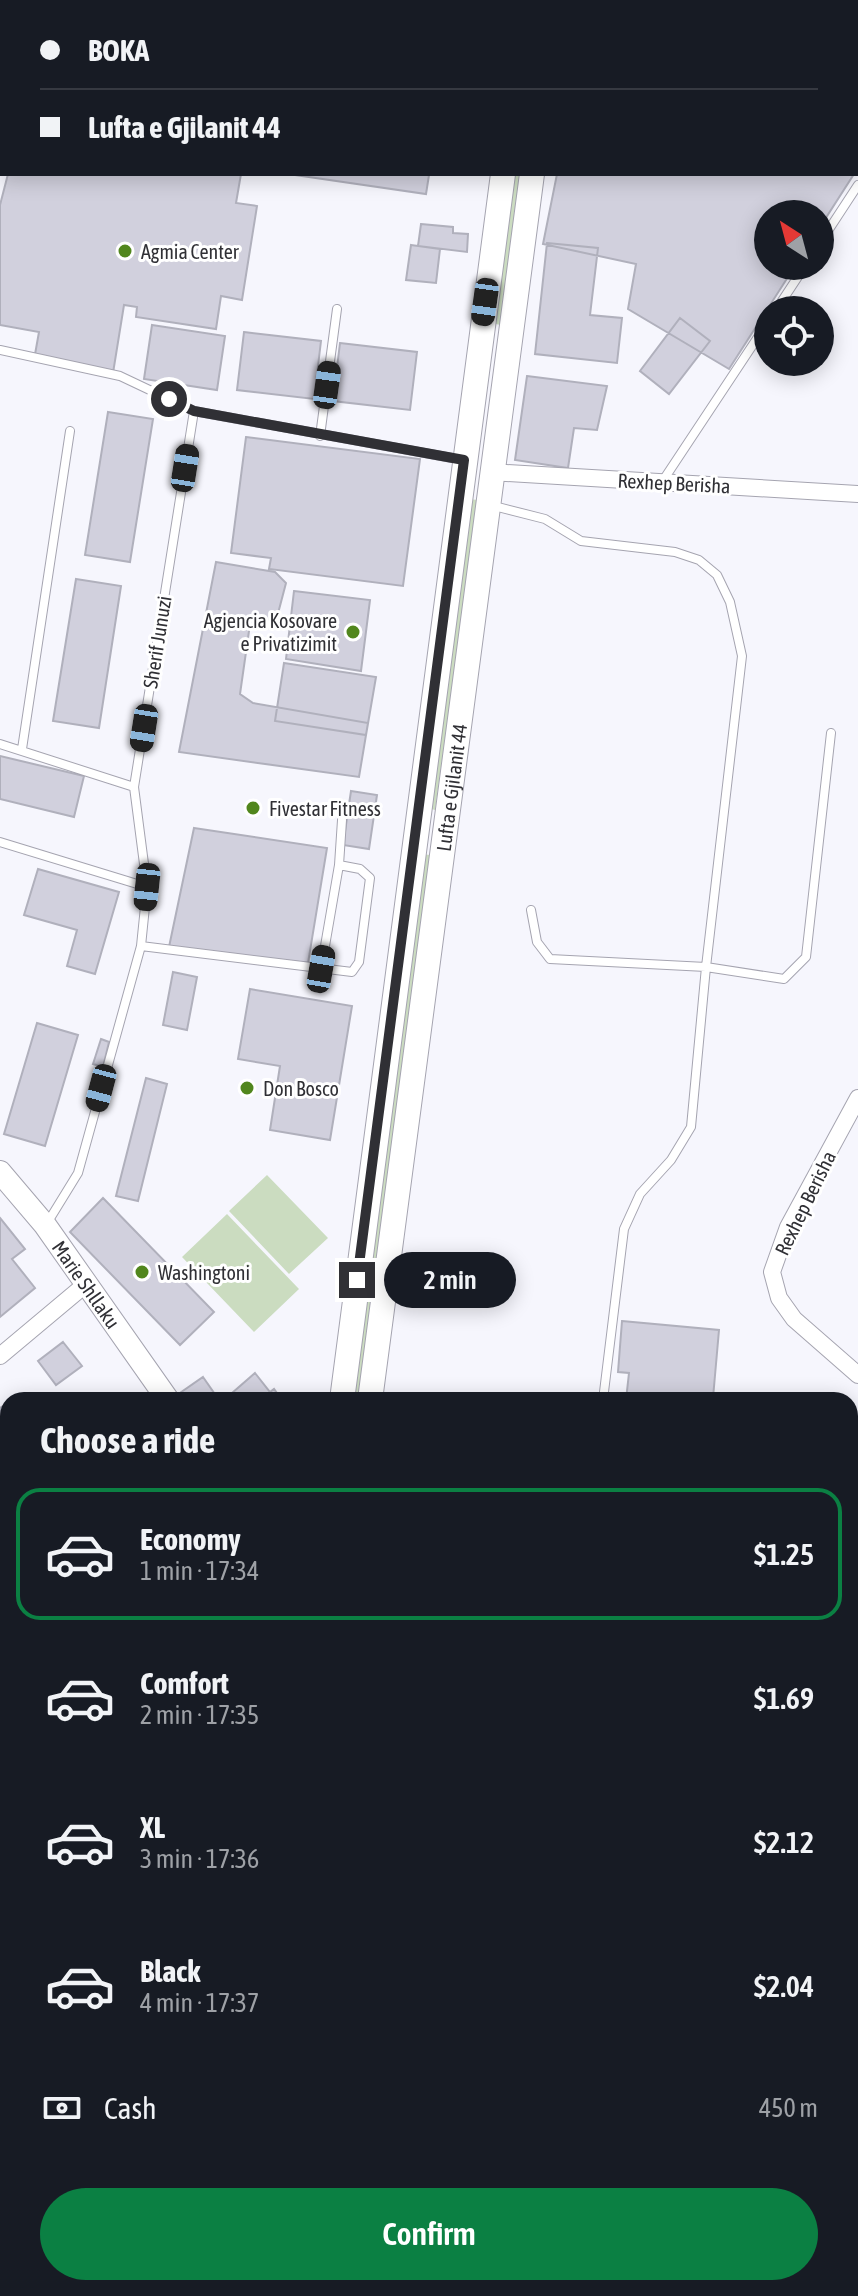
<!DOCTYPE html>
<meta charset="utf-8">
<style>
body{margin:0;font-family:"Asap Condensed",sans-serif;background:#20242c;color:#f1f3f6;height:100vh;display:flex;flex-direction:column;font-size:30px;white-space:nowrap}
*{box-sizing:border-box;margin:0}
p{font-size:26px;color:#9ea1a6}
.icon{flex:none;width:44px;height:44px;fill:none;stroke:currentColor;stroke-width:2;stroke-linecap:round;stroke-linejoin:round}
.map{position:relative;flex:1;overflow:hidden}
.details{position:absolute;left:0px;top:1392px;width:858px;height:904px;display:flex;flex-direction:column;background:#171b24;border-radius:24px 24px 0 0;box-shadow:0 4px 20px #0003}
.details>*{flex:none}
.guide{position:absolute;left:0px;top:0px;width:858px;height:176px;box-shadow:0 4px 20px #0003;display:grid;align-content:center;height:176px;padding:0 40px;background:#171b24}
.needle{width:52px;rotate:324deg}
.controls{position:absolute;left:754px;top:200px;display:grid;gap:16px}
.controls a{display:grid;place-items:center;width:80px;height:80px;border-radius:50%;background:#171b24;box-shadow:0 4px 20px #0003;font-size:40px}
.end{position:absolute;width:36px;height:36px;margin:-18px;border:10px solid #303035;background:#fff;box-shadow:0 0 0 4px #fff}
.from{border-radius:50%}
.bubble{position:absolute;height:56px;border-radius:28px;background:#171b24;box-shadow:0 4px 20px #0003;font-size:26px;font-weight:600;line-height:56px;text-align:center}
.car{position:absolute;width:24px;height:48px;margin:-24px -12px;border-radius:10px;box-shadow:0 0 6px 2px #0007;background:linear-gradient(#222 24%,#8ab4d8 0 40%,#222 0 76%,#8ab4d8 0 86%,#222 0)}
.guide b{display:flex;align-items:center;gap:28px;height:76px;font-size:30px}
.guide b+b{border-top:2px solid #363941}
.guide i{width:20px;height:20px;background:#f1f3f6}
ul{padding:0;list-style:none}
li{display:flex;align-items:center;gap:24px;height:132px;margin:0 16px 12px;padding:0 24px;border:4px solid transparent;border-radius:24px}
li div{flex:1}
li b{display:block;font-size:30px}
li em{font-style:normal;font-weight:600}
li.on{border-color:#0b8043}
li>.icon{width:72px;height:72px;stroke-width:1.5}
h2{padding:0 40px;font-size:36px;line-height:96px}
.pay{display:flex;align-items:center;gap:20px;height:88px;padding:0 40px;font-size:30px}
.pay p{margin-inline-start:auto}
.action{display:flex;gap:16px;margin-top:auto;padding:16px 40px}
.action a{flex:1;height:92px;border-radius:48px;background:#0b8043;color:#fff;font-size:32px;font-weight:600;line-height:92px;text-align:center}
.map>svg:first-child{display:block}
</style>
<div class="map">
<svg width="858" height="2296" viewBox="0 0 858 2296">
<rect width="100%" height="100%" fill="#f6f6fd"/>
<!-- green -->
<path fill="#cbdcc0" d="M514,174H522L500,325L492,323Z
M468,499L478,500L435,810L428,808Z
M421,854L430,855L360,1400H352Z
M267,1175L328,1238L289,1274L229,1211Z
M227,1214L299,1289L254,1332L182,1257Z
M850,1836L858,1845V2176L850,2169Z"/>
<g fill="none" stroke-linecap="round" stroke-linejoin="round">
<!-- stream -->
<path stroke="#9592bb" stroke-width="5" d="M0,1530L8,1538"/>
</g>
<!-- building -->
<path fill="#d1d0dd" stroke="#b0b0bc" stroke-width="2" d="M8,174H241L236,203L257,206L242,300L221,296L216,329L136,317L137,307L124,305L113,373L34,360L39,332L0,325V205Z
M423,174L429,175L426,194L295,175Z
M557,174H854L820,227V214H768V266H795L729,369L628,309L636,264L543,244Z
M421,224L453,227V233L468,234L467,252L418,246Z
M547,243L598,248L590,315L622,318L617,363L535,354Z
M411,245L440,249L436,283L406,280Z
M680,318L710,341L669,394L640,371Z
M152,325L225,336L217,390L144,379Z
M244,332L321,341L314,399L237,390Z
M340,343L417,352L410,410L333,401Z
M527,376L607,386L597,430L574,428L568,468L515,460Z
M108,412L153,419L130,562L85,555Z
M246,437L420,459L403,586L269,569L271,558L231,553Z
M216,562L275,572L286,583L276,621L251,617L240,694L253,703L368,723L359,777L179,752Z
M76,579L121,586L99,728L53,721Z
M294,591L370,600L361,671L286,659Z
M284,663L376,677L366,735L275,721Z
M0,756L84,776L74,817L0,799Z
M351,791L377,795L369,849L343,845Z
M194,828L327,848L308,963L169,947Z
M38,869L119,892L95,974L67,966L77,930L24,915Z
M173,972L197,977L187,1030L163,1025Z
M250,989L352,1006L330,1140L270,1130L280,1066L238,1059Z
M37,1023L78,1035L45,1146L4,1134Z
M101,1039L109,1042L103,1067L93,1064Z
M146,1078L167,1084L138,1201L116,1196Z
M103,1198L214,1312L180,1345L70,1232Z
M0,1218L25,1249L12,1259L35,1288L0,1317Z
M622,1321L719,1330L713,1398L655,1393L654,1400H626L629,1373L618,1372Z
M63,1342L82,1366L56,1385L38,1361Z
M255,1373L270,1392L274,1389L282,1400H224Z
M203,1377L219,1400H180L177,1395Z
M8,1403V1463L0,1461V1408Z
M8,1484V1511L0,1515V1488Z
M858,1550V1659L850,1657V1607Z
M0,1559L8,1565V1583L0,1577Z
M8,1676V1694L3,1698L0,1683Z
M0,1750L8,1755L4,1774L7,1776L0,1787Z
M0,1878L8,1886V1908L3,1913Z
M8,1922V1954L0,1949V1933Z
M8,1981V2026L6,2030L0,2025V1992Z
M8,2123V2175L0,2180V2127Z
M15,2288H33L31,2296H14Z
M67,2288H92L90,2296L65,2293Z
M125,2288H127L151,2296H122Z
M172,2288V2294L134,2289V2288Z
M211,2288L233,2289L232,2296H210Z
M274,2288H299L297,2296L272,2295Z
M354,2288H380L384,2296H358Z
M385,2288H412L415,2293L390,2296Z
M780,2288H839L853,2296H819L813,2292L810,2296H794Z"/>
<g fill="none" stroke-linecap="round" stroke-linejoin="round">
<defs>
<path id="lane" d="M401,0L418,2
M196,2L198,0
M801,2L802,0
M838,2L840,0
M856,65H858
M856,157L858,158
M820,243L858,185
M776,310L805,266
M0,350L120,376L194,411L463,460
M320,436L337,309
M662,482L768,322
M490,505L545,519L581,541L675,552L699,560L717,575L730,602L742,656L706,967L691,1127L671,1160L640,1194L624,1229L603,1400
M0,744L134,787
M22,749L70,431
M0,842L147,887
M531,910L537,942L550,959L706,967L784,979L806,957L831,733
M141,946L352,972L359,962L370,878L360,869L339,865
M321,969L339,865L342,820
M46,1225L78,1173L141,946L147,887L134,787L194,411
M850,1757L858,1760
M588,2288L593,2296"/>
<path id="street" d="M490,472L858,494
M858,1098L788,1227L772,1272L779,1298L794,1319L858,1375
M0,1356L86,1284
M0,1546L8,1553
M0,1615L8,1606
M0,2058L8,2070
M0,2234L8,2209
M203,2288V2296
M445,2296L458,2288"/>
<g id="secondary">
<path id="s1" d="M0,1172L45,1225L168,1400"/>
<path d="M850,2240L858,2245"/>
</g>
<g id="primary">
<path d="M528,2V0"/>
<path d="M556,2V0"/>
<path d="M342,1400L503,174"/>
<path id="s2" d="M370,1400L532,174"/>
<path d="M0,2114L8,2111"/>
</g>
</defs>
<!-- lane casing -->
<use href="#lane" stroke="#a5a4b0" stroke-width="10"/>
<!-- street casing -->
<use href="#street" stroke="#a5a4b0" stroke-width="18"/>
<!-- secondary casing -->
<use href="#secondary" stroke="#a5a4b0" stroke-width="24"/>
<!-- primary casing -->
<use href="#primary" stroke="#a5a4b0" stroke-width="26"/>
<!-- lane -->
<use href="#lane" stroke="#fff" stroke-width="8"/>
<!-- street -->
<use href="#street" stroke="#fff" stroke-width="16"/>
<!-- secondary -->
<use href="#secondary" stroke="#fff" stroke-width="22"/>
<!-- primary -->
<use href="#primary" stroke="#fff" stroke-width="24"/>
</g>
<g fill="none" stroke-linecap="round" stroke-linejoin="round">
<!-- route -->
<path stroke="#303035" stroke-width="10" d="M169,399L194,411L464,460L357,1280"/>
</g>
<!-- markers -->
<g fill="#51861d" stroke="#fff" stroke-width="3">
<circle cx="125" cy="251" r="8"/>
<circle cx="353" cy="632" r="8"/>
<circle cx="253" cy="808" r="8"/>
<circle cx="247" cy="1088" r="8"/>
<circle cx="142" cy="1272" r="8"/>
</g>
<g text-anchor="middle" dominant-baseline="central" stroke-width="6" stroke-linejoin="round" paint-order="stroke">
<!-- poi labels -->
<g font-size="20" fill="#303035" stroke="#fff" text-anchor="start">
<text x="141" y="251">Agmia Center</text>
<text x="337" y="620" text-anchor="end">Agjencia Kosovare<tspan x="337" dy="23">e Privatizimit</tspan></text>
<text x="269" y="808">Fivestar Fitness</text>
<text x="263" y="1088">Don Bosco</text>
<text x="158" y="1272">Washingtoni</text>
</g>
<!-- street labels -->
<g font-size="20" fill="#303035" stroke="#fff">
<text transform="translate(674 483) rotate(3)">Rexhep Berisha</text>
<text transform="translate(157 642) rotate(-81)">Sherif Junuzi</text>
<text stroke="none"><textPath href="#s2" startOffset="618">Lufta e Gjilanit 44</textPath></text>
<text transform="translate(805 1203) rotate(-64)">Rexhep Berisha</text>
<text stroke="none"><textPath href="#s1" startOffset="142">Marie Shllaku</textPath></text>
</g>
</g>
</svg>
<div class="controls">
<a><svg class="needle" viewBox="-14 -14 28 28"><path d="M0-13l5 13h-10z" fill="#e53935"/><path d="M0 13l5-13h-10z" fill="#9ea1a6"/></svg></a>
<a><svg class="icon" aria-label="locate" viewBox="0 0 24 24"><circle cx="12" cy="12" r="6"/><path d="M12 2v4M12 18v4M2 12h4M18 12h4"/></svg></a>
</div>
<i class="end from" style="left:169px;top:399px"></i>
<i class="end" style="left:357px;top:1280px"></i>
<div class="bubble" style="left:384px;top:1252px;width:132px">2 min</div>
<i class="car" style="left:485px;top:302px;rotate:188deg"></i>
<i class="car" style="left:327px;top:385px;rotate:8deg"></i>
<i class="car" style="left:185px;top:468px;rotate:9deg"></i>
<i class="car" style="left:144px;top:728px;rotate:189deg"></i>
<i class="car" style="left:147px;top:887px;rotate:186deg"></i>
<i class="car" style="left:321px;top:969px;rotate:10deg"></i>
<i class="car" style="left:101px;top:1088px;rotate:195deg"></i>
<div class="guide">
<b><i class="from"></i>BOKA</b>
<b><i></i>Lufta e Gjilanit 44</b>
</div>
<section class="details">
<h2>Choose a ride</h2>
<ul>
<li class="on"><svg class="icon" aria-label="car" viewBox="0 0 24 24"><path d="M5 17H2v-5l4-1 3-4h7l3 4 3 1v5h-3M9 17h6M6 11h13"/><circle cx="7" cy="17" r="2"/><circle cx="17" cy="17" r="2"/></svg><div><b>Economy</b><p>1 min · 17:34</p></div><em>$1.25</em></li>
<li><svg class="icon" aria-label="car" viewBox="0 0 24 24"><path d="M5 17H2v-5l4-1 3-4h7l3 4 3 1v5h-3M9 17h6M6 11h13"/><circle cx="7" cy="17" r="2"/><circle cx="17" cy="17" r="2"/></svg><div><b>Comfort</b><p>2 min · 17:35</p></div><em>$1.69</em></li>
<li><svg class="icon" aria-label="car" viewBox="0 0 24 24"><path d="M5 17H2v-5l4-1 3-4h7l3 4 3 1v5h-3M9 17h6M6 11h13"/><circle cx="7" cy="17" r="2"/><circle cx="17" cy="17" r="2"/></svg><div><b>XL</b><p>3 min · 17:36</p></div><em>$2.12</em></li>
<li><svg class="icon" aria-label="car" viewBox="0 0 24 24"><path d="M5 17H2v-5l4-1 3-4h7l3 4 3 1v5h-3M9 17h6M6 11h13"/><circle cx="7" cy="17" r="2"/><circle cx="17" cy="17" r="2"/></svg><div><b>Black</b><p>4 min · 17:37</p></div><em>$2.04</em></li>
</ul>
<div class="pay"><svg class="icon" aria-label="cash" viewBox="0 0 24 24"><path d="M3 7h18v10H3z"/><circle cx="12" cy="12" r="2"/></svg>Cash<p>450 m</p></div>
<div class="action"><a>Confirm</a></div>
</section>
</div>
